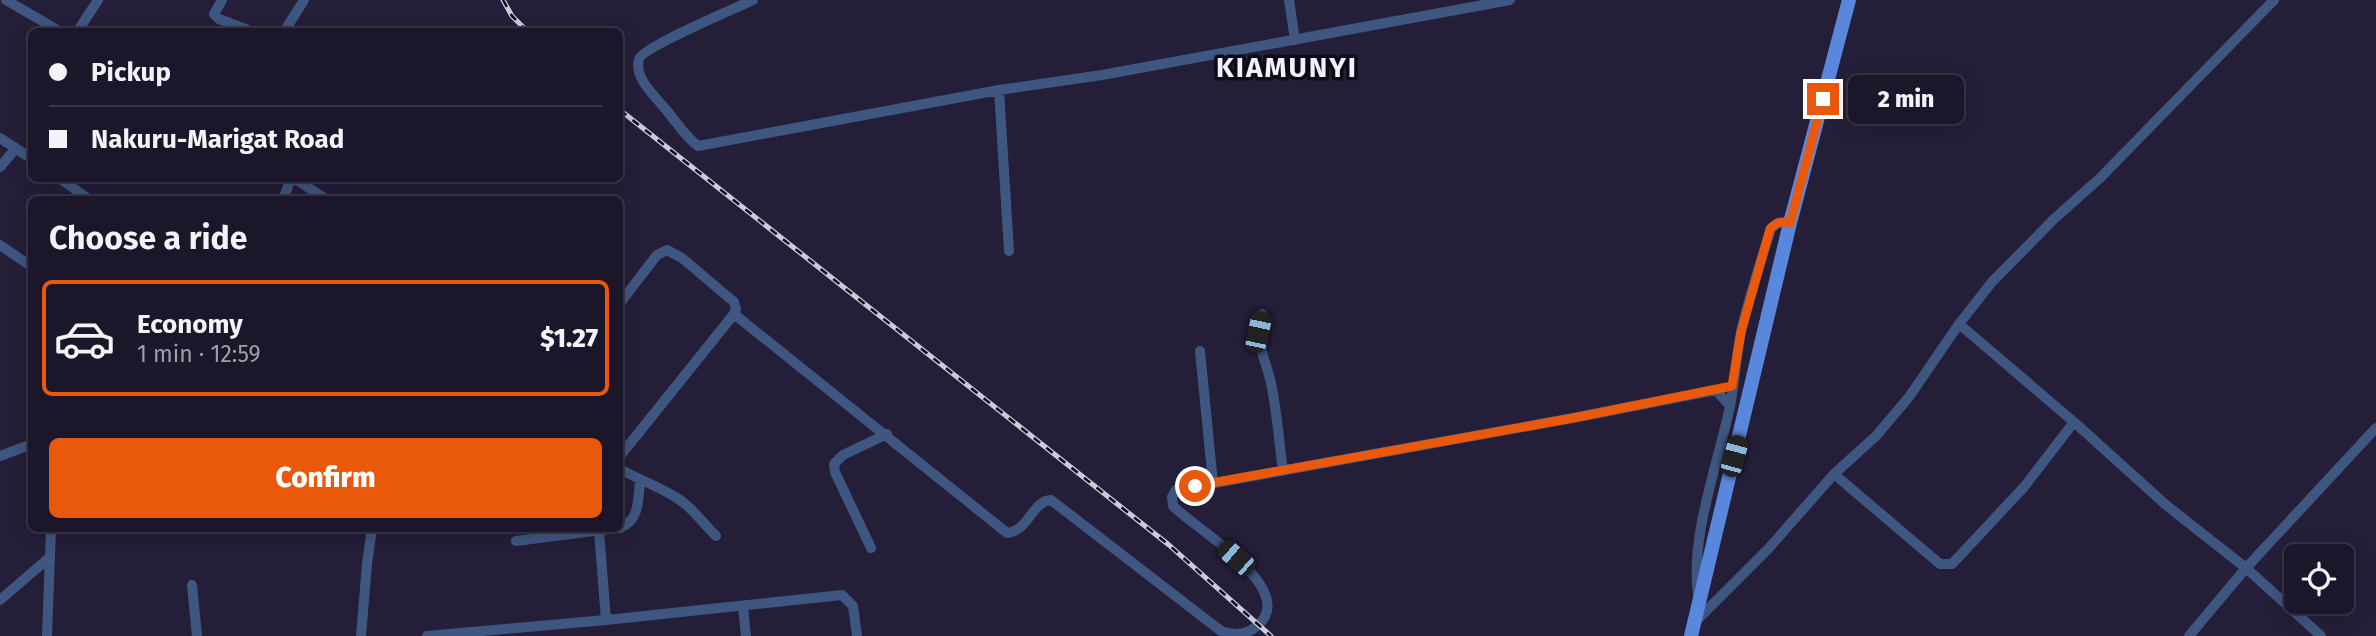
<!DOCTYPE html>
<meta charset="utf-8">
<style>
body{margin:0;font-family:"Fira Sans",sans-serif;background:#282336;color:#f1f3f6;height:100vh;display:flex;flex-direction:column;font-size:26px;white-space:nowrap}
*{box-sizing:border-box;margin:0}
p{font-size:23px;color:#a09fa8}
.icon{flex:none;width:38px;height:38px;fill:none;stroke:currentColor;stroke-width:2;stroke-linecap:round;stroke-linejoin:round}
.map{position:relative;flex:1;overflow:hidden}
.details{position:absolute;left:28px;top:196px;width:595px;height:336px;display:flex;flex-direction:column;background:#1b162a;border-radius:10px;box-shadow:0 4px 18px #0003,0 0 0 2px #393547}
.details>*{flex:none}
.hud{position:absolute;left:28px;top:28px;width:595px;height:154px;border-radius:10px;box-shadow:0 4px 18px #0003,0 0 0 2px #393547;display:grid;align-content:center;height:154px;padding:0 21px;background:#1b162a}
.controls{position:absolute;left:2284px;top:544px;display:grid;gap:14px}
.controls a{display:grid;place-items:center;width:70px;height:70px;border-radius:10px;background:#1b162a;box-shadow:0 4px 18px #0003,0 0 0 2px #393547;font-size:35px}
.end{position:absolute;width:32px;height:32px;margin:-16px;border:9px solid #ea580c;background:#fff;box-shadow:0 0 0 4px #fff}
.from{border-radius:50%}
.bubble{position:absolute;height:49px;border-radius:10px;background:#1b162a;box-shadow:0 4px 18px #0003,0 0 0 2px #393547;font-size:23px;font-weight:800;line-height:49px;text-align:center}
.car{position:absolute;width:21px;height:42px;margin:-21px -10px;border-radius:9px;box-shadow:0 0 5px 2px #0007;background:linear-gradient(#222 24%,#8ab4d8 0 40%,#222 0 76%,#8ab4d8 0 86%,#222 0)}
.hud b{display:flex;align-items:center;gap:24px;height:66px;font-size:26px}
.hud b+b{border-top:2px solid #393547}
.hud i{width:18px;height:18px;background:#f1f3f6}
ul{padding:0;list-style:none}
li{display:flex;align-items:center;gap:21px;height:116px;margin:0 14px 10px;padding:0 7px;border:4px solid transparent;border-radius:10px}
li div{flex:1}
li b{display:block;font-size:26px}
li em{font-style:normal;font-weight:800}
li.current{border-color:#ea580c}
li>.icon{width:63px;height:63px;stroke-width:1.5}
h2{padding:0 21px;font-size:32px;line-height:84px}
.cta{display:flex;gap:14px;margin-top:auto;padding:14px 21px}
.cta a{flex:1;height:80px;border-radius:10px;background:#ea580c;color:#fff;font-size:28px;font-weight:800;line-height:80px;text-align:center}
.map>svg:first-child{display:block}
</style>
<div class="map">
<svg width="2376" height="636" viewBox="0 0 2376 636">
<rect width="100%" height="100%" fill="#241e38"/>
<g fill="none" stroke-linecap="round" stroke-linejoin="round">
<!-- street -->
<path stroke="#3f5680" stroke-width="10" d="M6,0L61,32
M222,0L214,14L219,19L253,32
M753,0C736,8 643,47 639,59C634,77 652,93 662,105C674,118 684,136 698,146L999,90L1102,75L1510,0
M1289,0L1295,40
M77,32L98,0
M284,32L304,0
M999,90L1009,251
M0,138L32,159
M0,167L16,148
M59,178L90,200
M294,178L327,200
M283,200L291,178
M0,245L32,267
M620,303L657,255L667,250L682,258L734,302L736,309L734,314
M1262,314C1255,347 1264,353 1271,383C1277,412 1279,442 1283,471
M1959,324L2074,422L2166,505L2246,568L2321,636
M1200,351L1213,483
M0,456L32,444
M620,456L734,314L1007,533C1028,532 1032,501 1051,500L1221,631C1233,634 1242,636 1253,629C1307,593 1195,529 1173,506L1172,497L1176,490L1573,418L1716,390L1730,406
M620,469C639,480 661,487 680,500C693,509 704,524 716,536
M1834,474L1940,564H1952L2024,487L2074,422
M620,528C640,520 638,499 640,480
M599,531L606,620
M516,541L617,528
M871,548L835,472L834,464L843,455L887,434
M192,585L197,636
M1698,595C1690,535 1718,465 1730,406C1735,382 1736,356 1741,332C1749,297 1760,263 1771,229C1777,222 1781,221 1790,223
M0,600L50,557
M743,606L746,636
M1696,621L1769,548L1834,474L1876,436L1909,397L1959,324L1992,282L2054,219L2100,178L2274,0
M47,636L51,528
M361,636L367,564L372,528
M427,636L606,620L842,595L853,606L857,636
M2189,636L2246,568L2376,428"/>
<!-- primary -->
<path stroke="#5987dc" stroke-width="14" d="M1691,636L1790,223L1849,0"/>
<defs>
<path id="rail" d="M503,0L512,16L528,32
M620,110L1169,545L1271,636"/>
</defs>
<!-- rail casing -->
<use href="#rail" stroke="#cdcbdb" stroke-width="5"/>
<!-- rail -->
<use href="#rail" stroke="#0d0b16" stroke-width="2.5" stroke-dasharray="8" stroke-linecap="butt"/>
</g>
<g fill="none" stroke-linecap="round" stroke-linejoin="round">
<!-- route -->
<path stroke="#ea580c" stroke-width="9" d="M1195,486L1573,418L1732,386L1741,332L1770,229C1777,222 1781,221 1790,223L1823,99"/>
</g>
<g text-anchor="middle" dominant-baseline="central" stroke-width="7" stroke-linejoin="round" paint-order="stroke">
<!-- district labels -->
<g font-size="28" font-weight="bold" letter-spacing="2" fill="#f2f0fe" stroke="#0d0b16">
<text x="1287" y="67">KIAMUNYI</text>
</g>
</g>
</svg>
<div class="controls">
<a><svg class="icon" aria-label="locate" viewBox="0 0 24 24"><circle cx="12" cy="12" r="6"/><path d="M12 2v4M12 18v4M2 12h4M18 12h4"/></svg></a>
</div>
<i class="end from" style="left:1195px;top:486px"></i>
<i class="end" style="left:1823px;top:99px"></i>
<div class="bubble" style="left:1848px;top:75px;width:116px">2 min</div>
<i class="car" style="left:1258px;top:332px;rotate:12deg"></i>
<i class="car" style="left:1734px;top:456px;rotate:15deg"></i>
<i class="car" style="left:1236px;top:558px;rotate:311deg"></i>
<div class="hud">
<b><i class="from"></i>Pickup</b>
<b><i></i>Nakuru-Marigat Road</b>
</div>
<section class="details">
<h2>Choose a ride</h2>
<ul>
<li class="current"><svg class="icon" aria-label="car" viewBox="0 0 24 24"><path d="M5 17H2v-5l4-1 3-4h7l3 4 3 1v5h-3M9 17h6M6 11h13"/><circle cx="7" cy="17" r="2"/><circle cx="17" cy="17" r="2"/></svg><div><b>Economy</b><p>1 min · 12:59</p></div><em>$1.27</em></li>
</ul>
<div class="cta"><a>Confirm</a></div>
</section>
</div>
